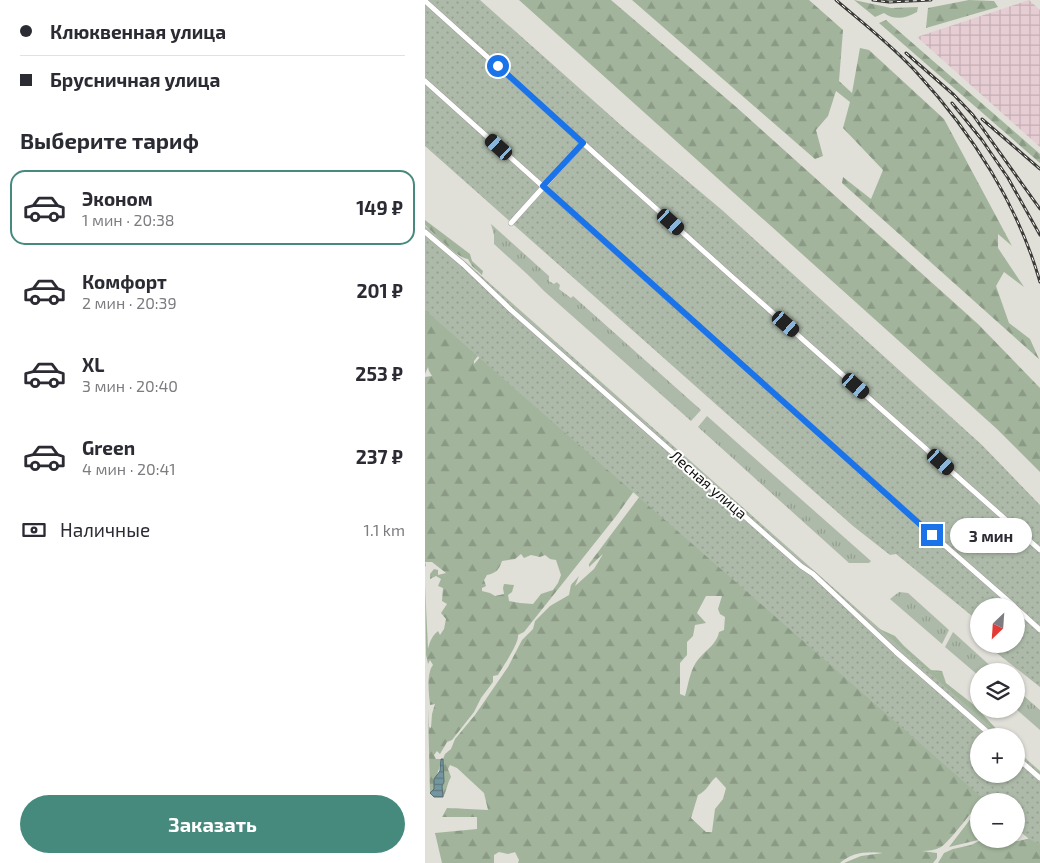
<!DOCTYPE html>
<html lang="ru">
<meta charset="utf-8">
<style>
body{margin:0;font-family:"Exo 2",sans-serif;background:#f2f2f3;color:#2b2b33;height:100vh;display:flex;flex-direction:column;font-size:19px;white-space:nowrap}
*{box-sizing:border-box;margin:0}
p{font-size:16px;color:#7c7c81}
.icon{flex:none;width:28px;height:28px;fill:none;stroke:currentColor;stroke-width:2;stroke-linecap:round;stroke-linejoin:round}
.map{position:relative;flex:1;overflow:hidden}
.drawer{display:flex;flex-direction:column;background:#fff;width:425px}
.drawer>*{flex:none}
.guide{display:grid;align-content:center;height:110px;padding:0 20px;background:#fff}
.needle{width:32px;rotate:205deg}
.fabs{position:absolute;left:545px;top:598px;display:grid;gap:10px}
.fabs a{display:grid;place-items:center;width:55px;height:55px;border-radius:50%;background:#fff;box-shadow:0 1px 4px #0004;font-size:25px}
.end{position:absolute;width:22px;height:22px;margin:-11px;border:6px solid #1a73e8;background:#fff;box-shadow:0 0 0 2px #fff}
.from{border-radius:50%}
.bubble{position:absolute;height:35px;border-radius:18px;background:#fff;box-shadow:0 1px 4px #0004;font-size:16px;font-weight:700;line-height:35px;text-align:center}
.car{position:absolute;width:15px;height:30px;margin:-15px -8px;border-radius:6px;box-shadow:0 0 4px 1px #0007;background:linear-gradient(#222 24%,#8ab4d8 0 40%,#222 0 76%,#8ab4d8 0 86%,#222 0)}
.guide b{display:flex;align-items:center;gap:18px;height:48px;font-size:19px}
.guide b+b{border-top:1px solid #e1e1e2}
.guide i{width:12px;height:12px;background:#2b2b33}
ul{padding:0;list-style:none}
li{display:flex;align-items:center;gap:15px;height:75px;margin:0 10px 8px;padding:0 10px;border:2px solid transparent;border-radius:15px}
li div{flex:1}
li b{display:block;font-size:19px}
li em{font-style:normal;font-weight:700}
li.selected{border-color:#468a7e}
li>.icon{width:45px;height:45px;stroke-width:1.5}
h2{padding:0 20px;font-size:22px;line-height:60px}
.pay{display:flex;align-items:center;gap:12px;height:55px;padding:0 20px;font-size:19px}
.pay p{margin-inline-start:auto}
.primary-button{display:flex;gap:10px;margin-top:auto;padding:10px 20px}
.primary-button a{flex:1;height:58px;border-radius:30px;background:#468a7e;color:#fff;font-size:20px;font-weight:700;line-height:58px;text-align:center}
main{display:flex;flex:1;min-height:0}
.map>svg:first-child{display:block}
</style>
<main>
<section class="drawer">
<div class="guide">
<b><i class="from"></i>Клюквенная улица</b>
<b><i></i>Брусничная улица</b>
</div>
<h2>Выберите тариф</h2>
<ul>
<li class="selected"><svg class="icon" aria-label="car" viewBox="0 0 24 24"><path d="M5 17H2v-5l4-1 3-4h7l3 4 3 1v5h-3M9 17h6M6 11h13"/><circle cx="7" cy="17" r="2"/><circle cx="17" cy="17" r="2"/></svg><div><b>Эконом</b><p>1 мин · 20:38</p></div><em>149 ₽</em></li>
<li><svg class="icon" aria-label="car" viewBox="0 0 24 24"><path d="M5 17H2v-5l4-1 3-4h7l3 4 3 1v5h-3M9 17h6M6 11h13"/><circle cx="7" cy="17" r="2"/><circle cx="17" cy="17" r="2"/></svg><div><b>Комфорт</b><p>2 мин · 20:39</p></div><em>201 ₽</em></li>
<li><svg class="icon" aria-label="car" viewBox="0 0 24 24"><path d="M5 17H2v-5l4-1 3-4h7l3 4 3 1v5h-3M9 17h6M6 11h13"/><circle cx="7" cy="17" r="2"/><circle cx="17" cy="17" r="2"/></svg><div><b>XL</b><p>3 мин · 20:40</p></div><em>253 ₽</em></li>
<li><svg class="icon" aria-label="car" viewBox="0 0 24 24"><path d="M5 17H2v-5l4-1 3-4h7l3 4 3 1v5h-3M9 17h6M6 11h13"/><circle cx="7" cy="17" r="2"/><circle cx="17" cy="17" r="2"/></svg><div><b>Green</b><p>4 мин · 20:41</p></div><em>237 ₽</em></li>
</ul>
<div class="pay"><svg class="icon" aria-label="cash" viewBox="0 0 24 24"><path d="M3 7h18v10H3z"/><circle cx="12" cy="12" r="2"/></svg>Наличные<p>1.1 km</p></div>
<div class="primary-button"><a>Заказать</a></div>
</section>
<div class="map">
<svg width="615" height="863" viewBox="0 0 615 863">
<defs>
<pattern id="industrial-grid" width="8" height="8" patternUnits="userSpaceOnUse" patternTransform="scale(1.25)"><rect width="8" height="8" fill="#e6cdd4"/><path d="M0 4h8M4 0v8" fill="none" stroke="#c4afb5"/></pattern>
<pattern id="grass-tufts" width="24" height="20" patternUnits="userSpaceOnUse" patternTransform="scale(1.25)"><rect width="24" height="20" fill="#adbaa9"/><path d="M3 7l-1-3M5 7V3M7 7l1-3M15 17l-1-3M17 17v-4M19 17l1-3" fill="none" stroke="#949f90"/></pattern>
<pattern id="forest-firs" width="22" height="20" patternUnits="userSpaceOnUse" patternTransform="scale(1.25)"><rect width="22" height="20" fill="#a2b59c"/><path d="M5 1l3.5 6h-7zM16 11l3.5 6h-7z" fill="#8a9a85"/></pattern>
<pattern id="garden-dots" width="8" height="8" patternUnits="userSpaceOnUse" patternTransform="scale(1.25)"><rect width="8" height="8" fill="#adbaa9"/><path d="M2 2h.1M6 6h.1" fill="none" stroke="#949f90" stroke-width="1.8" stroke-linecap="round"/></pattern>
<pattern id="water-rules" width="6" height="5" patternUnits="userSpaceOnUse" patternTransform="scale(1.25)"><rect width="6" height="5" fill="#74969f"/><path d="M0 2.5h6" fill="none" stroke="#5e7980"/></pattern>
</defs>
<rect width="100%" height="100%" fill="#e0dfd8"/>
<!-- industrial -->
<path fill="url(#industrial-grid)" d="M604,0L615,10V147L492,37Z"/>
<!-- grass -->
<path fill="url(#grass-tufts)" d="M66,224L124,276V281L129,284L132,282L135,285L134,289L146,298L148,296L276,410L266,421L119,291C103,274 86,260 69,244V235Z
M282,416L446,561L444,563H424L273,427Z
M474,592L483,593L524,630L517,644L465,599Z
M528,632L571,671H554V676L520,647Z
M591,689L615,710V730L591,709Z"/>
<!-- forest -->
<path fill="url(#forest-firs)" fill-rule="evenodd" d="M94,0H186L310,106L553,324L615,388V472L572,429Z
M207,0H384L418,30L414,81L427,93L435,48L444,50L519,119L587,246L573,234V248L599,287L579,272L571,286L584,323L605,339L614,359L417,183L418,177L446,199L458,170L418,128L425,102L411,91L403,116L391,130L398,156L390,159Z
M429,0L466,8L493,7L492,12C481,18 470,21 459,13L450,17Z
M544,0L569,1L573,7L501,28L503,8Z
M461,20L615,154V163L454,23Z
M0,220L45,254L47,261L58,271L57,275L47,266L43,259C32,258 8,233 0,225Z
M0,302L56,352L49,361V364L56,356L209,491L192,515L99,632L93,635C94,644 78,666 73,675L68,676V682L56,698L49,712L27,740L22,742L15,754L12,751L9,755L11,759H16C15,772 9,776 9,789L5,793L3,708L4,727L6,728L7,714L10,704L5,705C4,694 1,674 8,665L5,660L3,664L1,655L0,584L3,649C5,641 7,636 13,631L15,635L19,629L21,619L16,613L22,604L17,601L18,588L13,586L16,579L11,576L5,579V574L9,569L13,570V575L21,573L7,562H0L1,565L0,567V377L7,376L4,371L3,367L0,374ZM96,554L99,558L106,555L115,557L120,555L125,559L131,560L136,575L133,583L128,590L116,594L108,604L95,603L84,601L83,595L87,592L89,585L79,584L78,588L79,594L70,596L65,593L57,591V588L61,586L59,580L62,575C71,573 74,570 77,561L90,559Z
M215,496L554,774L559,796L554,801C551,808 522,844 516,847C510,850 504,851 497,851L512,853V858L508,863H419L436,856L458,853C443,851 427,852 415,863H93L94,860L90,852L83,854L74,852L69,855V863H17L10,833L52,829V817H17L22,808L63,810L59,793L32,768L25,765L23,769L26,777C22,784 22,790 18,797L17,786L19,782L18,759L20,754L26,749L30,739L50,715L83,667L97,640L108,629L110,621L125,606L144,595L146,585L154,576L150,586L169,569L178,554L164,567V564ZM281,596H297L293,609L295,614L300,617L299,630L294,632C291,647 277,651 269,666C264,676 263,686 260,696L255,694V663L262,655V642L268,636L270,625L281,623L272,613ZM291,777L301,788L298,799L290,809L287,832H281L266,818L273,795C282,791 284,783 291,777Z
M448,626L470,636L479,646L506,670L517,671L521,683L549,705L578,736H571Z
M554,808V839H588L553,840L524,847Z
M615,836V863H513L519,853L528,849L546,845L554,841H593Z"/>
<!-- garden -->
<path fill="url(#garden-dots)" d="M0,0H55L198,127L297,210L557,445L615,505V687L568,650L563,644H591V606H554V630L552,620L471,554L465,555L428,526L0,146Z
M0,226L576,736H554V774H591V750L615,771V844L604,839L591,828V801H561L0,310Z"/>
<!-- water -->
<path fill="url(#water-rules)" stroke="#556d73" d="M16,759H18L19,782L17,786L18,797H9L5,793L9,789V779L15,771Z"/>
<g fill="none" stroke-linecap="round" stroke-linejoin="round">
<defs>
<path id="minor" d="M0,1L305,275L615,550
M0,81L493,522L589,606
M86,223L158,143
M0,232L38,264L86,310L376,566L388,574L471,652L567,736
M591,608L615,630
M591,757L615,778"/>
</defs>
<!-- minor casing -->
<use href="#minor" stroke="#a1a09a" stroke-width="6"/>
<!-- minor -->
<use href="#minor" stroke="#fff" stroke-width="5"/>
<defs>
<path id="rail" d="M411,0C439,24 469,47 493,74C547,133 593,205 615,282
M448,0L464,2L506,0
M481,53L529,95L548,115L615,209
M527,103L557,140L583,178L615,235
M557,119L615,169"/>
</defs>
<!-- rail casing -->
<use href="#rail" stroke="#3a3a36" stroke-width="3"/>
<!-- rail -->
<use href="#rail" stroke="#fff" stroke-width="1" stroke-dasharray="4" stroke-linecap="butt"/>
</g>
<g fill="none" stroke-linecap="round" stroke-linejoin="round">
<!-- route -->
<path stroke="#1a73e8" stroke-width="6" d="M73,66L158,143L118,186L507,535"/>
</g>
<g text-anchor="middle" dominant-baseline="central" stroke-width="4" stroke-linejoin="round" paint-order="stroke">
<!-- street labels -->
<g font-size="15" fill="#0e0e0b" stroke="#fff">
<text transform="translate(284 484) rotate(41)">Лесная улица</text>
</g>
</g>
</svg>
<div class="fabs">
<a><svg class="needle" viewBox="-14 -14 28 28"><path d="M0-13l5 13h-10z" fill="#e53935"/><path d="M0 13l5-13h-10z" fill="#7c7c81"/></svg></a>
<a><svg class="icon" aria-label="layers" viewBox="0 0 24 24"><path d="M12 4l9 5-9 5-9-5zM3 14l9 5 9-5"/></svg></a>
<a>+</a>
<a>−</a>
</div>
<i class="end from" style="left:73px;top:66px"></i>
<i class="end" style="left:507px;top:535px"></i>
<div class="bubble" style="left:525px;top:518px;width:82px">3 мин</div>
<i class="car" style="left:74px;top:147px;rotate:312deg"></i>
<i class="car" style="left:246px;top:222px;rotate:132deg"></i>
<i class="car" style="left:361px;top:324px;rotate:131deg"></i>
<i class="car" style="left:431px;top:386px;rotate:131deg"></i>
<i class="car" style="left:516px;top:462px;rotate:132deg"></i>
</div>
</main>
